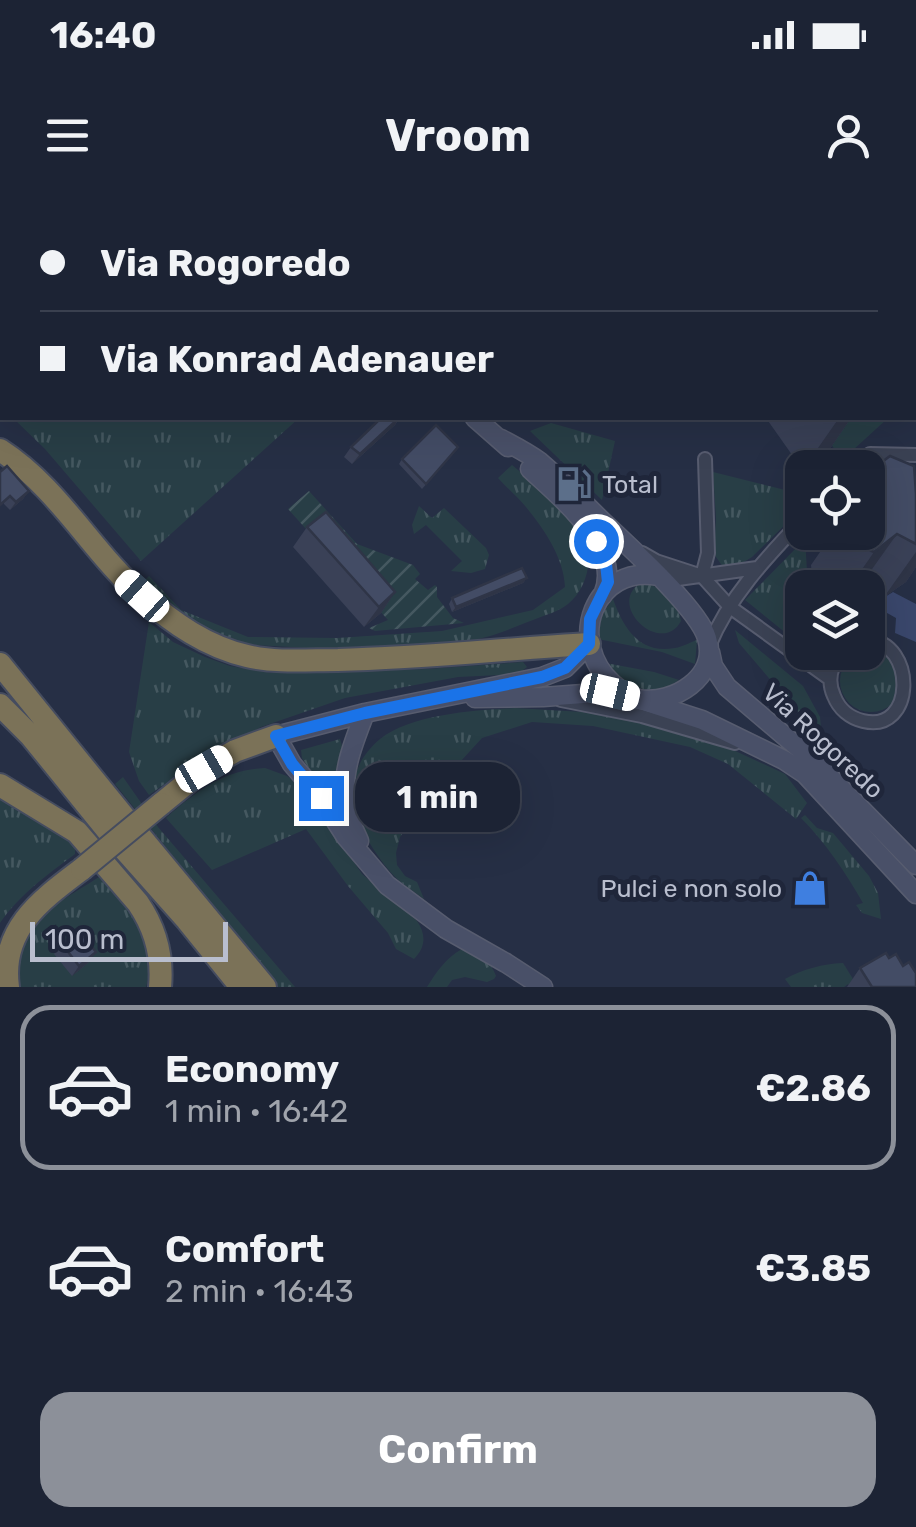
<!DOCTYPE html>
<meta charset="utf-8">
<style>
body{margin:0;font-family:Rubik,sans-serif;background:#252b3c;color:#f1f3f6;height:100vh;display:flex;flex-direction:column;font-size:38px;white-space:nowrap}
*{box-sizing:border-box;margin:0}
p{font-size:32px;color:#a0a4ac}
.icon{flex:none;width:55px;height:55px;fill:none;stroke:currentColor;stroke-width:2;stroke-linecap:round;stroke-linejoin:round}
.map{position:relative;height:787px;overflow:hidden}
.sheet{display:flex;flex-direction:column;background:#1c2334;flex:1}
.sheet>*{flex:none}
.guide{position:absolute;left:0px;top:0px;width:918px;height:220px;box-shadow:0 10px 40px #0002,0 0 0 2px #3a404f;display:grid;align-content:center;height:220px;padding:0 40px;background:#1c2334}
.fabs{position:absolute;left:785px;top:250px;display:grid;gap:20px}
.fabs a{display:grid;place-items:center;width:100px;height:100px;border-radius:20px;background:#1c2334;box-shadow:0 10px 40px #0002,0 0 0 2px #3a404f;font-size:50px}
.scale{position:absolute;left:30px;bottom:25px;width:198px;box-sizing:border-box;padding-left:10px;border:5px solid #b9bece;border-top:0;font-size:28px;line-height:35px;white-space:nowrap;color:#b9bece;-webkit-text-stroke:8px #1f263a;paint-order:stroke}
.end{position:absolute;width:45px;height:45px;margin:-22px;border:12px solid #1a73e8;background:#fff;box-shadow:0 0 0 5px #fff}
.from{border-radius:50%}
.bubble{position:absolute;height:70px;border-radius:30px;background:#1c2334;box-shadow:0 10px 40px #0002,0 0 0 2px #3a404f;font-size:32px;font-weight:700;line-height:70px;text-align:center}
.car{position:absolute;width:30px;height:60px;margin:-30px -15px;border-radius:12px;box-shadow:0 0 8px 2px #0007;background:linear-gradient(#fff 24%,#345 0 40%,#fff 0 76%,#345 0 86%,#fff 0)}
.guide b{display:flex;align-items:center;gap:35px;height:95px;font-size:38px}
.guide b+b{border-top:2px solid #3a404f}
.guide i{width:25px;height:25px;background:#f1f3f6}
ul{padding:18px 0 0;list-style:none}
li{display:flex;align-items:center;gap:30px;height:165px;margin:0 20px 15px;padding:0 20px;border:5px solid transparent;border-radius:30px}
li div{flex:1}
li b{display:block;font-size:38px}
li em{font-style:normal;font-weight:700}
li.on{border-color:#8c9099}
li>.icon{width:90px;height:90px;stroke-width:1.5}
.cta{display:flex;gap:20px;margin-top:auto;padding:20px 40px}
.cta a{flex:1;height:115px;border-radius:30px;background:#8c9099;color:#fff;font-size:40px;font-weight:700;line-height:115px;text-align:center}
.status{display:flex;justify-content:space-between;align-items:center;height:70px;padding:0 50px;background:#1c2334;direction:ltr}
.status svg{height:28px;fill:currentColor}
header{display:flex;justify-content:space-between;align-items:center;height:130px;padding:0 40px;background:#1c2334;font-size:45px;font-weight:700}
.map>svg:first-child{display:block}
</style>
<div class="status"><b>16:40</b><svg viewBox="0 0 49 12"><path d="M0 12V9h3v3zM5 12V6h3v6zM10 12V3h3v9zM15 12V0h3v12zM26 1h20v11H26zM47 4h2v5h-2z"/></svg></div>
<header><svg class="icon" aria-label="menu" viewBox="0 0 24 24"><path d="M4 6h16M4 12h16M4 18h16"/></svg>Vroom<svg class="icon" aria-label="person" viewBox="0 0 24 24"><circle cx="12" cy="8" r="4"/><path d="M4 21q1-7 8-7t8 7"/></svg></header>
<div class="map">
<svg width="916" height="787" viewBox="0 0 916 787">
<defs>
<pattern id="grass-tufts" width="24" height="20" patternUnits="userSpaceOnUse" patternTransform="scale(2.5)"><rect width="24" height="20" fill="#283e46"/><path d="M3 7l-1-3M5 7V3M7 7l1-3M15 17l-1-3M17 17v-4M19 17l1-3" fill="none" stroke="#455860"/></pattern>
<pattern id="garden-furrows" width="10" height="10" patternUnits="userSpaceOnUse" patternTransform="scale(2.5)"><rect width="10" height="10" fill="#283e46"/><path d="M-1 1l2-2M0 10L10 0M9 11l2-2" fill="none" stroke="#455860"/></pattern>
</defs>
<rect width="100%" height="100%" fill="#262f45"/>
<!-- grass -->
<path fill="url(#grass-tufts)" d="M13,218H299L141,361L45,249Z
M813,218H888L842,260Z
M551,223L615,241L602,300L530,231Z
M512,265C537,286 580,317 587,349C592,368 583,392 568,404C558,412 545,415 533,420C519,425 504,432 490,436C434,452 349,451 291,447C268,445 244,446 223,439C190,429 166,405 142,383L149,376L181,410L248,437L337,438L442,431L533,410L565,387C564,358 544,329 526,307C518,297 507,288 498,278Z
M713,272L789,291L797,313L752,357L739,365L723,367L714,354L716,318Z
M419,306L432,318L444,308L486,348L489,355L485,369L471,373L451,371L462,361L426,325L414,334L412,325Z
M805,339L808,387L802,388V446L745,400Z
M643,382C659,385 679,405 681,421C661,458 603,402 643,382Z
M613,399C623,427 639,455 675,448C683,447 690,442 697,440L695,464L662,452L598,439L602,414Z
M149,422L173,442L205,457L230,466L271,473L428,469L523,462L527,467L518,474L458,477L345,498L261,527L202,558L149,595L139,581L129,552Z
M735,430L803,486L820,517L822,540L739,443Z
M840 481a31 31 0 1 1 62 0a31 31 0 1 1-62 0Z
M611,464L654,472L679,480C652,499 626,488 606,465Z
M515,508L583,512L657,524L731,549L785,574L807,603L796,619L728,564L690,547L593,526L532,522L482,538L438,586L400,637L396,653L397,665L405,676L417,682L424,699C412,690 397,681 388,669C356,629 333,579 380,539C411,514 477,510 515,508Z
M340,539L343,549L336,589L338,611L302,558L301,550Z
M265,568L287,576L305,590L362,674L417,721C426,734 426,747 414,759L396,749L388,733L348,686L306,629L212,670L166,618C196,591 224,570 265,568Z
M123,577L158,627L295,787H272L217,718L194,682L115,584Z
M0,594L75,642V654C47,675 20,694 0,723Z
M805,615L817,628L833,633L869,676L878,693L881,719L862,713L856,705L863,703C846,673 825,642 801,618Z
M102,675C130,701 157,748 146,787H19C11,721 54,707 102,675Z
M462,749C477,752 491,761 496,776L494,779L487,782L465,777L452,780L447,787H427C437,771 446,758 462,749Z
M843,763L858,787H850L848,784L844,787H791L785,779C803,769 823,764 843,763Z"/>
<!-- garden -->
<path fill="url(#garden-furrows)" d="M309,291L357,344L413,365L420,374L415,379L428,390L435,385L437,387V397L453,418L464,423L375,431L369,428L388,420L288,309Z"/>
<!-- water -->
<path fill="#3a476c" d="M893,392L916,404V442L895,433L896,418L880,409L877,402Z"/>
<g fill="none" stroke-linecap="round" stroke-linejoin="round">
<defs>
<path id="street" d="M292,2L295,0
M853,268L870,254L916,255
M642,353L656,361L702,376L730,407L830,479
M660,376L678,379L757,368
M702,376L708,353L705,259
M709,446C729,397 766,358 802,320
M842,452C831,465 827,481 834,496C839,509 850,518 863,521C916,534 916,442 868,440
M561,500L642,516L735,543"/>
<path id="secondary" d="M252,0L254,2
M272,0L274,2
M475,218L508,247
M501,239C514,246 528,253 540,262C561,280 581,300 601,320C626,344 698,408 707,438C719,477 673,505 639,499C630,497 620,490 613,484C565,441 595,364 658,376
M530,269C560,297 624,348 603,395
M710,452L713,466L727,487L814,561L916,665
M475,498L543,497L610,492L637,499L702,520L784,560L805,574L916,694
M359,641C355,631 349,621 347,610C339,578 353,543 365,513
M543,787L506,763L446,729L387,685L346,637L321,598L292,564L276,536L365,513L542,477L565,468L589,444"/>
<path id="highway" d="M0,250C59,288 91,351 143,397C173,423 207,447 247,456C276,463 308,460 338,460C422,458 505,449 589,444
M0,464L124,617L265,787
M0,505L31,536L108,631L187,720L241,787
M0,585L77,632L138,703C155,728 163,756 160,787
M161,604L204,569L235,551L276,536
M8,787C0,729 41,700 82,669"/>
</defs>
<!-- street casing -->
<use href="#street" stroke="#575c6f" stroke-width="16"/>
<!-- secondary casing -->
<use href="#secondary" stroke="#575c6f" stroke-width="21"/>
<!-- highway casing -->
<use href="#highway" stroke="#454c5f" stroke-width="26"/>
<!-- street -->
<use href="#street" stroke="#3b4254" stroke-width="12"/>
<!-- secondary -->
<use href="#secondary" stroke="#495068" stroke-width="18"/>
<!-- highway -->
<use href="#highway" stroke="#7b7258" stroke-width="22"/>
<defs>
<path id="highway-bridge" d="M82,669L161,604"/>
</defs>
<!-- highway-bridge casing -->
<use href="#highway-bridge" stroke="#454c5f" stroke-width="26" stroke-linecap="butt"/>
<!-- highway-bridge -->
<use href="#highway-bridge" stroke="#7b7258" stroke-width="22"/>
</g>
<!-- wall -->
<path fill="#3a4157" d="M381,218H400L395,225L352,264L344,257L351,247Z
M766,218H851L827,253L806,268H802V269Z
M454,253L422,289L399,264L402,259Z
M870,271L916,294V367L906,382L884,397L868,389V388L860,386L859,388H813L811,365L834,332H868V274Z
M0,272L29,291L23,299L10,310L4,304Z
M307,327L395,392L381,413L364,427L293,347Z
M527,378L523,383L452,412L449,404L452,398Z
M62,744L96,752L88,763L72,776L54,754Z
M889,758L903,766L916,787H847L860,768Z"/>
<!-- shaded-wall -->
<path fill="#2f3547" d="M399,218L395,225L352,264L360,254Z
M839,218H851L827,253L804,268Z
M29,291L23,299L10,310L16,302Z
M897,334L860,386L849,388L874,352Z
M916,352V367L906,382L884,397Z
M527,378L523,383L452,412L456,407Z
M395,392L381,413L364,427L379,407Z
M96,752L88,763L72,776L79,766Z"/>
<!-- building -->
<path fill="#434c65" stroke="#2f3547" stroke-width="2.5" d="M96,0H132L129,2H98Z
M167,0H186L185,2H165Z
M326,0H353L350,2H323Z
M386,0H424L425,2H383Z
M0,156L2,158V179L0,177Z
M381,218H399L360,254L351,247Z
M436,225L458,247L426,284L402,259Z
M890,256L914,266L916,294V344L897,334L874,352L849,341V332H868V300L872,297L870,271Z
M7,266L29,291L16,302L10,296L0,305V272Z
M326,312L395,392L379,407L307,327Z
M522,368L527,378L456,407L452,398Z
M79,731L96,752L79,766L62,744Z
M886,753L889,758L896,754L903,766L909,762L916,773V787H872L860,768Z"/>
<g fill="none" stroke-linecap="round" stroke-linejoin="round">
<!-- route -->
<path stroke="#1a73e8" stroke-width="12" d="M321,598L292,564L276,536L365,513L542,477L565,468L589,444L590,419L608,382L606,364L596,341"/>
</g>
<!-- icons -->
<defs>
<symbol id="fuel-bare" viewBox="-9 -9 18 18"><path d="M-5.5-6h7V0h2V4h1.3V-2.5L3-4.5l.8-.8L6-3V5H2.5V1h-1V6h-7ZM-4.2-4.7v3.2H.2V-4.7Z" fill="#5c6f8a" stroke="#1f263a" stroke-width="2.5" paint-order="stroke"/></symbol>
<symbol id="shop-bare" viewBox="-9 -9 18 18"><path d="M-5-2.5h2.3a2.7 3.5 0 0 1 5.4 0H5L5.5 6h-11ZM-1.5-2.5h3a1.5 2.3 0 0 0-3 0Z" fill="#3f7fe0" stroke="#1f263a" stroke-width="2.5" paint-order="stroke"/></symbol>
</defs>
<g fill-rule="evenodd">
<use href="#fuel-bare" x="549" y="259" width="50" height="50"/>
<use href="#shop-bare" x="785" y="663" width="50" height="50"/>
</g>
<g text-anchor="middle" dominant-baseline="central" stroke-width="10" stroke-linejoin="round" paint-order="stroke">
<!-- poi labels -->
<g font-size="25" fill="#b9bece" stroke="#1f263a" text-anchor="start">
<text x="602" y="284">Total</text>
<text x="782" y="688" text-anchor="end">Pulci e non solo</text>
</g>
<!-- street labels -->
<g font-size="25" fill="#b9bece" stroke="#1f263a">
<text transform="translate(823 541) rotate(43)">Via Rogoredo</text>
</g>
</g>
</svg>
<div class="fabs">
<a><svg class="icon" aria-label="locate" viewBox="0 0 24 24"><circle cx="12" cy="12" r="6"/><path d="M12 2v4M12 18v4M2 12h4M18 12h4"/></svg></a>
<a><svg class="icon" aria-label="layers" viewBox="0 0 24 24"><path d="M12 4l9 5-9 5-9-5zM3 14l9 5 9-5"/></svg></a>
</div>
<div class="scale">100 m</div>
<i class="end from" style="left:596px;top:341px"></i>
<i class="end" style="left:321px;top:598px"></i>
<div class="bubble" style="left:355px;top:562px;width:165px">1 min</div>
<i class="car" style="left:142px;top:396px;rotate:312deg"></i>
<i class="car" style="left:610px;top:492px;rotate:103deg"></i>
<i class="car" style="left:204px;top:569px;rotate:60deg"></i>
<div class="guide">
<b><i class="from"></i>Via Rogoredo</b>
<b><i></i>Via Konrad Adenauer</b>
</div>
</div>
<section class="sheet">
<ul>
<li class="on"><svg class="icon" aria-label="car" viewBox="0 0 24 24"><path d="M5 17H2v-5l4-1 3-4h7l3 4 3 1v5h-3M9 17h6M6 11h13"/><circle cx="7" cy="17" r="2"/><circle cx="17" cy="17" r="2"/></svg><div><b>Economy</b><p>1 min · 16:42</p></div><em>€2.86</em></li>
<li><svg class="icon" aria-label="car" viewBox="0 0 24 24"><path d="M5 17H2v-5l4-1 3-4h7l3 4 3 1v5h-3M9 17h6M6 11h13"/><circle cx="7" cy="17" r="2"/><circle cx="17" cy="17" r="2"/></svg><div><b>Comfort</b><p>2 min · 16:43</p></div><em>€3.85</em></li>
</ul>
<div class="cta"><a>Confirm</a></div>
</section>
